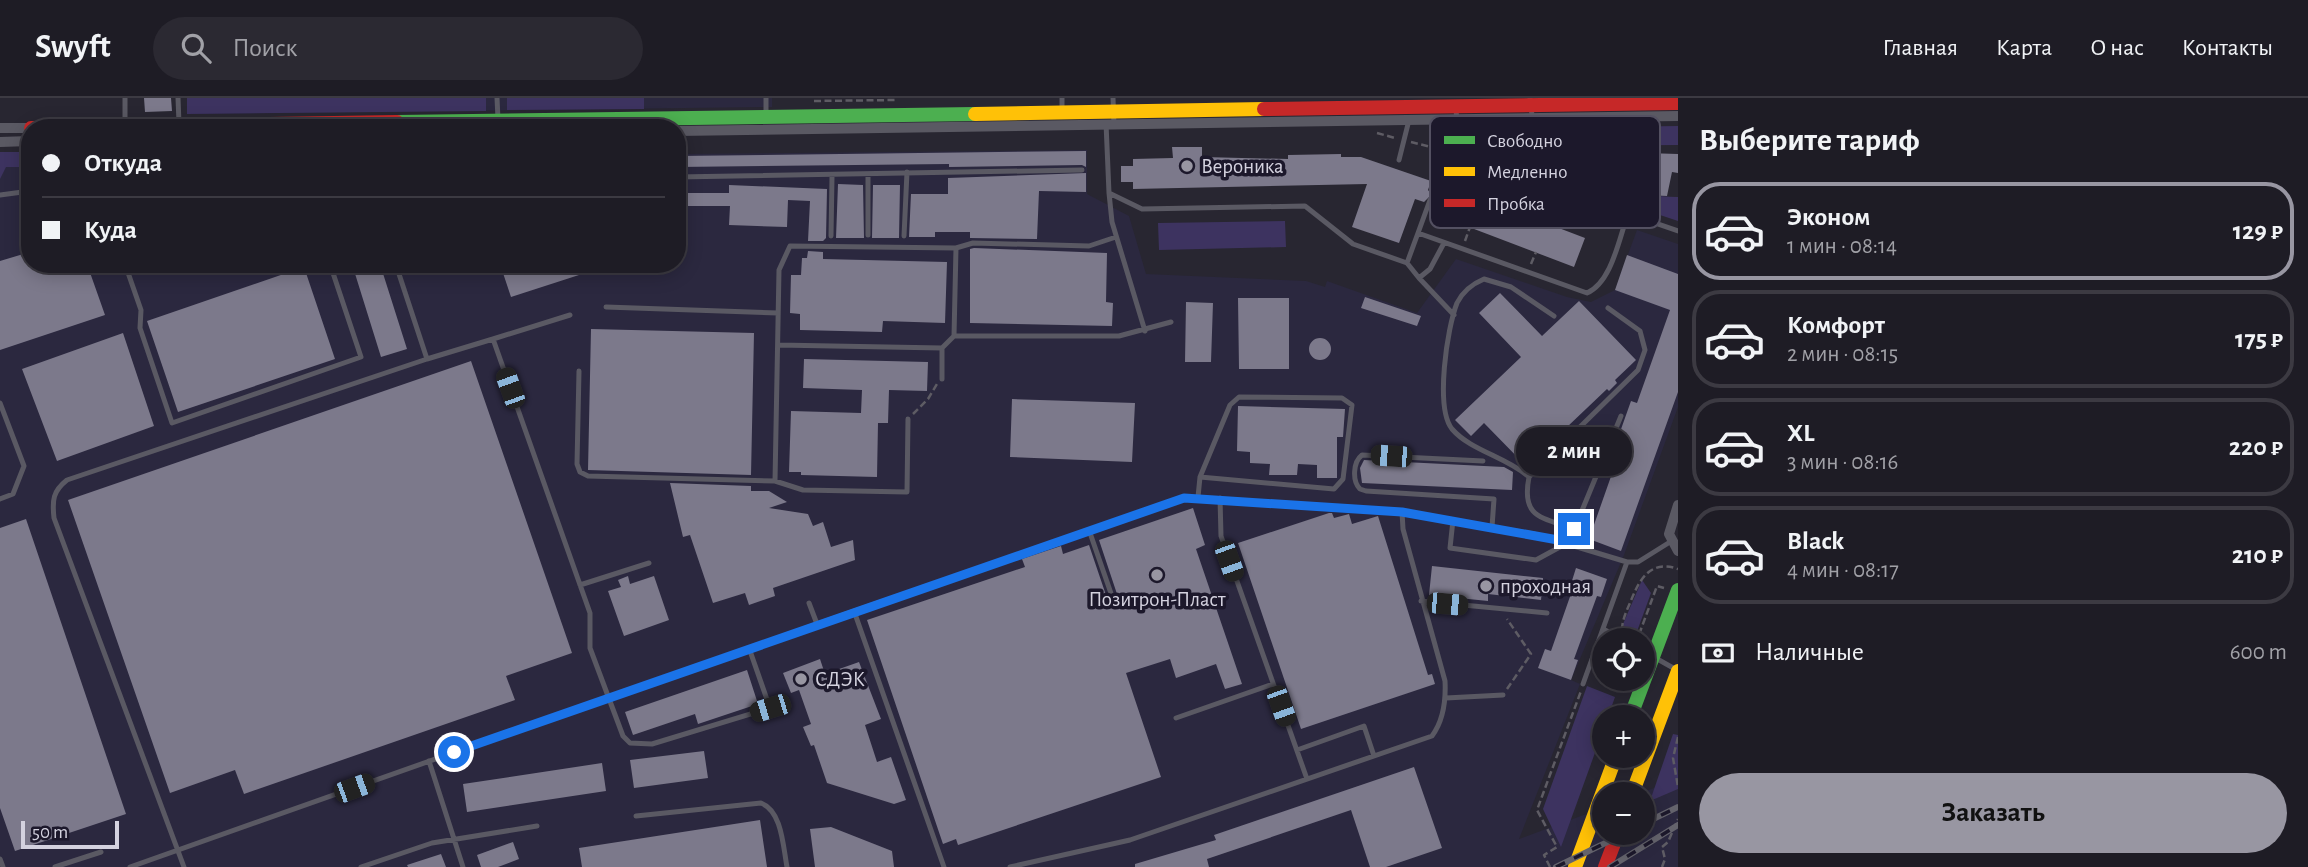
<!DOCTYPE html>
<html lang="ru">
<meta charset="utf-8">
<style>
body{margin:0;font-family:"Alegreya Sans",sans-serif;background:#2b2932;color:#f1f3f6;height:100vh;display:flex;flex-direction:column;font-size:26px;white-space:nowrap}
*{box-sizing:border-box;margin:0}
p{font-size:23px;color:#a1a1a7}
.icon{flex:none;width:38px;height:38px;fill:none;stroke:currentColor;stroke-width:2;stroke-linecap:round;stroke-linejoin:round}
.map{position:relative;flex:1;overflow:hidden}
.drawer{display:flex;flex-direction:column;background:#1e1c25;width:630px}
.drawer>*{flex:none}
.hud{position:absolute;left:21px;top:21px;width:665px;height:154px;border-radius:28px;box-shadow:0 4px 18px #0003,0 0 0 2px #3c3a42;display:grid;align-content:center;height:154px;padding:0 21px;background:#1e1c25}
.tools{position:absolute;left:1592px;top:530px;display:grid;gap:14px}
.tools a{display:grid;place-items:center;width:63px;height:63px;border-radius:50%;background:#1e1c25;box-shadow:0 4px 18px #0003,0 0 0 2px #3c3a42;font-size:35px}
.scale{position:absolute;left:21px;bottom:18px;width:98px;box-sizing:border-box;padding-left:7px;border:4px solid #d4d2df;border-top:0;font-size:19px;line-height:24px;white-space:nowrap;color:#d4d2df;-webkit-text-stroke:5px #1c182b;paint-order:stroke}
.end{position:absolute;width:32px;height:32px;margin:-16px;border:9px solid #1a73e8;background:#fff;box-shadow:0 0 0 4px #fff}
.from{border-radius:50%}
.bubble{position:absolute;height:49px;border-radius:24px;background:#1e1c25;box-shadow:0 4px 18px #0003,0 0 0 2px #3c3a42;font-size:23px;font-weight:700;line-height:49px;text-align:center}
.car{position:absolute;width:21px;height:42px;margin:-21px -10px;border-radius:9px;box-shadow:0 0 5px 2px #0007;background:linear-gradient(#222 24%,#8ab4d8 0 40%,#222 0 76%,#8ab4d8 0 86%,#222 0)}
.hud b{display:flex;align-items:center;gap:24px;height:66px;font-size:26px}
.hud b+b{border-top:2px solid #3c3a42}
.hud i{width:18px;height:18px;background:#f1f3f6}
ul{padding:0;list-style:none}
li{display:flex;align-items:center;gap:21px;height:98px;margin:0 14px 10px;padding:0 7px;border:4px solid #3c3a42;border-radius:28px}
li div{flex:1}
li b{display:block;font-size:26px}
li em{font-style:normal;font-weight:700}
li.active{border-color:#9896a2}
li>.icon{width:63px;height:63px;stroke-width:1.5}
h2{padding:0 21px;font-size:32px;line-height:84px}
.pay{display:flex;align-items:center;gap:18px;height:77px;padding:0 21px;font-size:26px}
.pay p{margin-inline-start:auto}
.button{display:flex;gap:14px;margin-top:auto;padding:14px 21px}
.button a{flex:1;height:80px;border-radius:42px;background:#9896a2;color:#111;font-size:28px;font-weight:700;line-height:80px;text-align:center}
header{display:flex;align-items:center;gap:42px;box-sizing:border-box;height:98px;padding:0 35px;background:#1e1c25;border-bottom:2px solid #3c3a42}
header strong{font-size:33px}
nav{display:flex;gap:38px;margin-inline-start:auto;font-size:24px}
.search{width:490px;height:63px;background:#2b2932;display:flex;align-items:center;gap:18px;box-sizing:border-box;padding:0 24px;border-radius:38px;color:#a1a1a7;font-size:26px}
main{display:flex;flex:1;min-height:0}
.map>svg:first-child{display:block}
</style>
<header>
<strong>Swyft</strong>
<div class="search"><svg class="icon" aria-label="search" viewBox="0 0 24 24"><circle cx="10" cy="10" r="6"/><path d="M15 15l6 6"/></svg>Поиск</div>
<nav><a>Главная</a><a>Карта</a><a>О нас</a><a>Контакты</a></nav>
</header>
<main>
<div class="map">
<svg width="1678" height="769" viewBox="0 0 1678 769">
<rect width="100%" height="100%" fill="#282631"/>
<!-- built -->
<path fill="#2b283f" d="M187,0H772V9L187,16Z
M1087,52V96L1129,118L1146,176L1306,183L1325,189L1327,183L1417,215L1456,161L1567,199L1591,204L1615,192L1637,132L1678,146V309L1624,457L1571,582L1580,586L1519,741L1605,709V735H1643V696H1638L1678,681V769H0V62L30,61V166H677V56Z"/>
<!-- green -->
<path fill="#3d3360" d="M187,0H486V13L187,16Z
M507,0H644V11L507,12Z
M1678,28V47L1563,48L1555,45L1545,34L1549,30Z
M1465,31H1520C1584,94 1588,95 1678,99V123L1459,50Z
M0,54H30V69H6L0,81Z
M1285,123L1286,149L1159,152L1158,125Z
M1642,482L1651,495L1635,539L1625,533L1623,526Z
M1587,588L1615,599L1608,619L1605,620V627L1561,749L1543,711Z
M1673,636L1678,637V691L1650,703Z"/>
<!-- building -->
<path fill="#7c798b" d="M144,0H171L172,13L145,14Z
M1172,49H1202V59L1288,61V57L1341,56V59H1361L1431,83L1428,92L1432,97L1443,86L1585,140L1574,169L1432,115L1435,102L1431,97L1424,104L1415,101L1399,145L1352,129L1367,86L1133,91V84H1121V68H1133V61L1173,60Z
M1086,53V69L1082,67L949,69V66L677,69V58Z
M1646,55L1678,56V75L1672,74L1667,98L1646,97L1647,74L1651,69L1646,64Z
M1086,75V94L1039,93L1037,141L970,140V134H935V139H909L911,96H948V80Z
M838,86L863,87L864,140H836Z
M729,87L827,91L826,140L823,143H808L810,103L788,102L787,129L729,127L730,108H677V95H729Z
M873,87H900L899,140H872Z
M974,150L1107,155L1106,204L1113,205L1112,228L970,225V151Z
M808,153L823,154V161L947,164L945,225L883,223L882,234L800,232V216L790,215L791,177H801L802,160H807Z
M30,154V166H87L105,217L0,252V163Z
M1627,157L1678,176V294L1621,453L1589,441L1615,367L1609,365L1631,303L1637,305L1670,212L1615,192Z
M352,166H380L407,251L381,259Z
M500,166H576L579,177L511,199Z
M304,169L335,261L178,314L147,223Z
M1500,195L1542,238L1579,203L1636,262L1615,282L1617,285L1609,293L1607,291L1526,368L1484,325L1471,338L1455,322L1521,259L1479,215Z
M1365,199L1421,218L1417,228L1361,210Z
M1238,200H1289V271H1239Z
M1186,204L1213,205L1211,264H1185Z
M591,231L754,235L751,377L588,372Z
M123,235L154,328L57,363L22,271Z
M1309 251a11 11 0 1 1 22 0a11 11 0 1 1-22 0Z
M804,261L928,264L927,293L889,292L888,325H878L877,379L801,377V374H789L791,313L861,315L862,292L803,290Z
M471,263L572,555L506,578L515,602L244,696L235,672L170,695L68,402Z
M1012,301L1135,305L1132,364L1010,359Z
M1238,308L1345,311L1343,339H1337V380H1317V367L1298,366L1297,377H1269L1270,366L1250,365V354L1237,353Z
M1589,340L1599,350L1584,365L1574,355Z
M1364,362L1504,369L1513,374L1512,392L1362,385L1360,370Z
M670,385L751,388V393H769L787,404L769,410L808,416L813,428L823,424L831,449L853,442L855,462L773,490L775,498L749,507L745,495L713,505L690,437L683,439Z
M1193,410L1205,447L1196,451L1242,586L1225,591L1216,566L1176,580L1170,561L1126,575L1161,679L958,747L956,741L943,746L867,522L1025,469L1022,461L1061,448L1063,456L1089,447L1109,506L1116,509L1119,502L1099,442Z
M1329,415H1332L1334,420L1349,416L1352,426L1378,418L1428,577L1432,576L1435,586L1301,631L1238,445Z
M26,421L126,716L15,753L0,710V430Z
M1432,468L1543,480L1541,502L1488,496V503L1429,497Z
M1576,470L1607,481L1601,499L1597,498L1574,561L1578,562L1571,582L1538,570L1545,551L1551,553L1573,490L1570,489Z
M628,478L630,486L654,478L669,522L624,538L608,493L621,489L618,482Z
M820,561L825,576L859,564L881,621L865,627L877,664L891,659L906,702L894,706L827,685L814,647L811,648L803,629L811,626L799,592L791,595L783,575Z
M747,572L758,606L698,626L695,616L633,637L625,614Z
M704,653L708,680L634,690L630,662Z
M602,665L606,693L467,714L463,686Z
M1414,669L1442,750L1386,769H1370L1351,712L1207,761L1209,769H1135V766L1216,742L1214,737Z
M760,722L767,769H582L579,750Z
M831,729L892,753L894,769H815L810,731Z
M513,744L519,761L498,769H481L477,757Z
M441,756L446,769H408L407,767Z"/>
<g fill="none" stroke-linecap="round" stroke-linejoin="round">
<!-- path -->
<path stroke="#5e5c64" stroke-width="2.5" stroke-dasharray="7 3.5" stroke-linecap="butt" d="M814,3L895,2
M1377,35L1395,40
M1411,44L1439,51
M1465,143L1470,129
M1531,166L1536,154
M913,316L928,301L937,286
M1622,532C1622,523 1626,514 1630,505C1639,482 1650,461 1678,471
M1633,540L1637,542L1657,488L1664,490
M1507,591L1531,556L1507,521
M1678,639L1673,660L1678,689
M1550,769L1544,757L1557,749L1537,712L1581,593
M1662,769L1665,761L1662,749L1668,744L1678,721"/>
<!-- lane -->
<path stroke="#5a5963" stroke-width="5" d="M125,0V28
M178,0L179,25
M497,0L498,21
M766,0V18
M1062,0V14
M1113,0L1114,27
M1530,0L1534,35L1573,66L1646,69
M1106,25L1109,95L1142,111L1305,108L1353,146L1407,165L1418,135
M1449,54L1678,133
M1399,62L1409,22
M868,77V137
M677,79L1082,72
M1433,92L1457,31L1456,8
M1109,95L1112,124L1145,233
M0,97L30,93
M1430,102L1418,135L1587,195C1612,184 1619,140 1628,116
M831,138L832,79
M904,138L907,74
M1407,165L1419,180L1430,171L1444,145
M125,166L141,212L140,230L172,325L361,259L330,166
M1419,180L1454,217
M606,209L778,215
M570,217L493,241L590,515V550L623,638L630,645L652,646L770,610L749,550
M954,238L956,150
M778,247L942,250L954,238H1119L1171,224
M427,261L493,241
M579,273L577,366L580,374L588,378L775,383L779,172L790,148L956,150L973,145L1089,148L1116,139
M942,281V250
M0,305L24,368L13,396L0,401
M1483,363L1362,357C1353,364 1352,383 1360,391L1366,393L1494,401L1492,429
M1529,379C1507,359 1471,353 1452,331C1435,310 1447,230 1457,205C1463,193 1472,186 1484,181L1511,189L1554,218
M775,383L803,392L907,394L908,321
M1198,399L1200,379L1230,307L1239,299L1342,300L1352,307L1343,381L1334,391L1200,379
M1220,400L1221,438L1307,681
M1453,422L1450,450L1536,462L1569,444L1621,318
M1574,431C1541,419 1521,420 1529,379L1638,272L1645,252L1640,233L1608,210
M1089,432L1114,504
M580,487L649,465
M1421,503L1547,515
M809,505L817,526
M854,513L944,769
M1603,531L1624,542
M1643,553L1677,572
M1583,586L1627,464
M1446,600L1503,597
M1176,620L1273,586
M1297,652L1364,628L1374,658
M429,663L463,769
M636,718L761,705C782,713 783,748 787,769
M0,761L3,769
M55,769L101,754
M130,769L854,513L1184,400L1402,414L1534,436L1627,464H1638L1670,444
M184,769L54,420C52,402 53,393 67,382L427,261L399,176
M361,769L432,745L537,728
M1010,769L1130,742L1432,638C1444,622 1446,603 1445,583L1403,431L1402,414"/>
<!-- street -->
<path stroke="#5a5963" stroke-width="10" d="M0,30H30
M677,33L1678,18
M0,44L30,43
M1678,407L1669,436L1678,453"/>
<!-- fast -->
<path stroke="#4caf50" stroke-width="14" d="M397,24L975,16
M1630,620L1678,492"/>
<!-- slow -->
<path stroke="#ffc107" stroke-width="14" d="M975,16L1264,11
M1632,696L1678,573
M1575,769L1616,658"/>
<!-- jam -->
<path stroke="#c62828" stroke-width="14" d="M1264,11L1678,5
M31,30L397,24
M1605,769L1618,735"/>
<defs>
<path id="rail" d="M1643,726L1678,709
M1556,769L1626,735
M1610,769L1678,727"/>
</defs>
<!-- rail casing -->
<use href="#rail" stroke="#64636c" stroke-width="6"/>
<!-- rail -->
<use href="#rail" stroke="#1c182b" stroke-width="3.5" stroke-dasharray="10" stroke-linecap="butt"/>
</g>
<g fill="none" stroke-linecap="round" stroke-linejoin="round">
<!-- route -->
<path stroke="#1a73e8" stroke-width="9" d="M454,654L1184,400L1402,414L1569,444L1574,431"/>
</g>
<!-- markers -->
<g fill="#9896a2" stroke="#1c182b" stroke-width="2.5">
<circle cx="1187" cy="68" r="7"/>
<circle cx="1157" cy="477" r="7"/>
<circle cx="1486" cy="488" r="7"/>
<circle cx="801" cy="581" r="7"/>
</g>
<g text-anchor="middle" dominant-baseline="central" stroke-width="7" stroke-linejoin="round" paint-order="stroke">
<!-- poi labels -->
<g font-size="21" fill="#d4d2df" stroke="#1c182b" text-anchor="start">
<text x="1201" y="68">Вероника</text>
<text x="1500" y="488">проходная</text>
<text x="1157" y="501" text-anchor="middle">Позитрон-Пласт</text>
<text x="815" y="581">СДЭК</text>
</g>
</g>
<!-- legend -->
<rect x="1430" y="18" width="230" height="112" rx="10" fill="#1c182b" stroke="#535061" stroke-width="2"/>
<rect x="1444" y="38" width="31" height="8" fill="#4caf50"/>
<rect x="1444" y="69" width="31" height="9" fill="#ffc107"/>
<rect x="1444" y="101" width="31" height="8" fill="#c62828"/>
<g font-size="19" fill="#d4d2df">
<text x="1487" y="49">Свободно</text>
<text x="1487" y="80">Медленно</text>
<text x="1487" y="112">Пробка</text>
</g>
</svg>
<div class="tools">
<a><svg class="icon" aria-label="locate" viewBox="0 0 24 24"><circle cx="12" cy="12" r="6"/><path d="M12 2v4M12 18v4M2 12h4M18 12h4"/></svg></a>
<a>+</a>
<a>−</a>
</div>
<div class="scale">50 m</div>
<i class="end from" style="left:454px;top:654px"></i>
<i class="end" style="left:1574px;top:431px"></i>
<div class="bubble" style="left:1516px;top:329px;width:116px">2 мин</div>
<i class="car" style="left:510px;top:290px;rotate:340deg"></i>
<i class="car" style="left:1391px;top:358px;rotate:274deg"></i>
<i class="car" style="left:1229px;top:463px;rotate:160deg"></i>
<i class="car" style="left:1447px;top:506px;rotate:95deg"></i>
<i class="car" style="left:1281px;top:608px;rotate:160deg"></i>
<i class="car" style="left:770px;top:610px;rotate:253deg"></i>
<i class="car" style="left:354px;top:690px;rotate:70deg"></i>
<div class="hud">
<b><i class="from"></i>Откуда</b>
<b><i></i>Куда</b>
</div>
</div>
<section class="drawer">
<h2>Выберите тариф</h2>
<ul>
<li class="active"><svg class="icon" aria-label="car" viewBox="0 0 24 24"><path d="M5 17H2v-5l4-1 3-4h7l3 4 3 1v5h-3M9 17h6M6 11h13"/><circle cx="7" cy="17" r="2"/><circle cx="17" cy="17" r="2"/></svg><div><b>Эконом</b><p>1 мин · 08:14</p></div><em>129 ₽</em></li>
<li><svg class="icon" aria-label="car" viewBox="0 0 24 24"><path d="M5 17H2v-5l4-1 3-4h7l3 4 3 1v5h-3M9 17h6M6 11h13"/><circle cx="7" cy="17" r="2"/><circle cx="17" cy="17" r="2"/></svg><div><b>Комфорт</b><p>2 мин · 08:15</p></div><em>175 ₽</em></li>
<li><svg class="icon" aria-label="car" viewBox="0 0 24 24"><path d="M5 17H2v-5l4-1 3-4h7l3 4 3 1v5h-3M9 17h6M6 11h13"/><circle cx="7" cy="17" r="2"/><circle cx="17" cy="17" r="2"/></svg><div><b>XL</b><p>3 мин · 08:16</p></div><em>220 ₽</em></li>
<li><svg class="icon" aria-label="car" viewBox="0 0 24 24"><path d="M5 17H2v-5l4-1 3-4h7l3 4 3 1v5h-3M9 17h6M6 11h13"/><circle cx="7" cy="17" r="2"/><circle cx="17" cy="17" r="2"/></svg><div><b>Black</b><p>4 мин · 08:17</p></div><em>210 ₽</em></li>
</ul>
<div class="pay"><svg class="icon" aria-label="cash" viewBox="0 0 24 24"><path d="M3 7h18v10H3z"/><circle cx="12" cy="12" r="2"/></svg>Наличные<p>600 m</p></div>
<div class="button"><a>Заказать</a></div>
</section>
</main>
